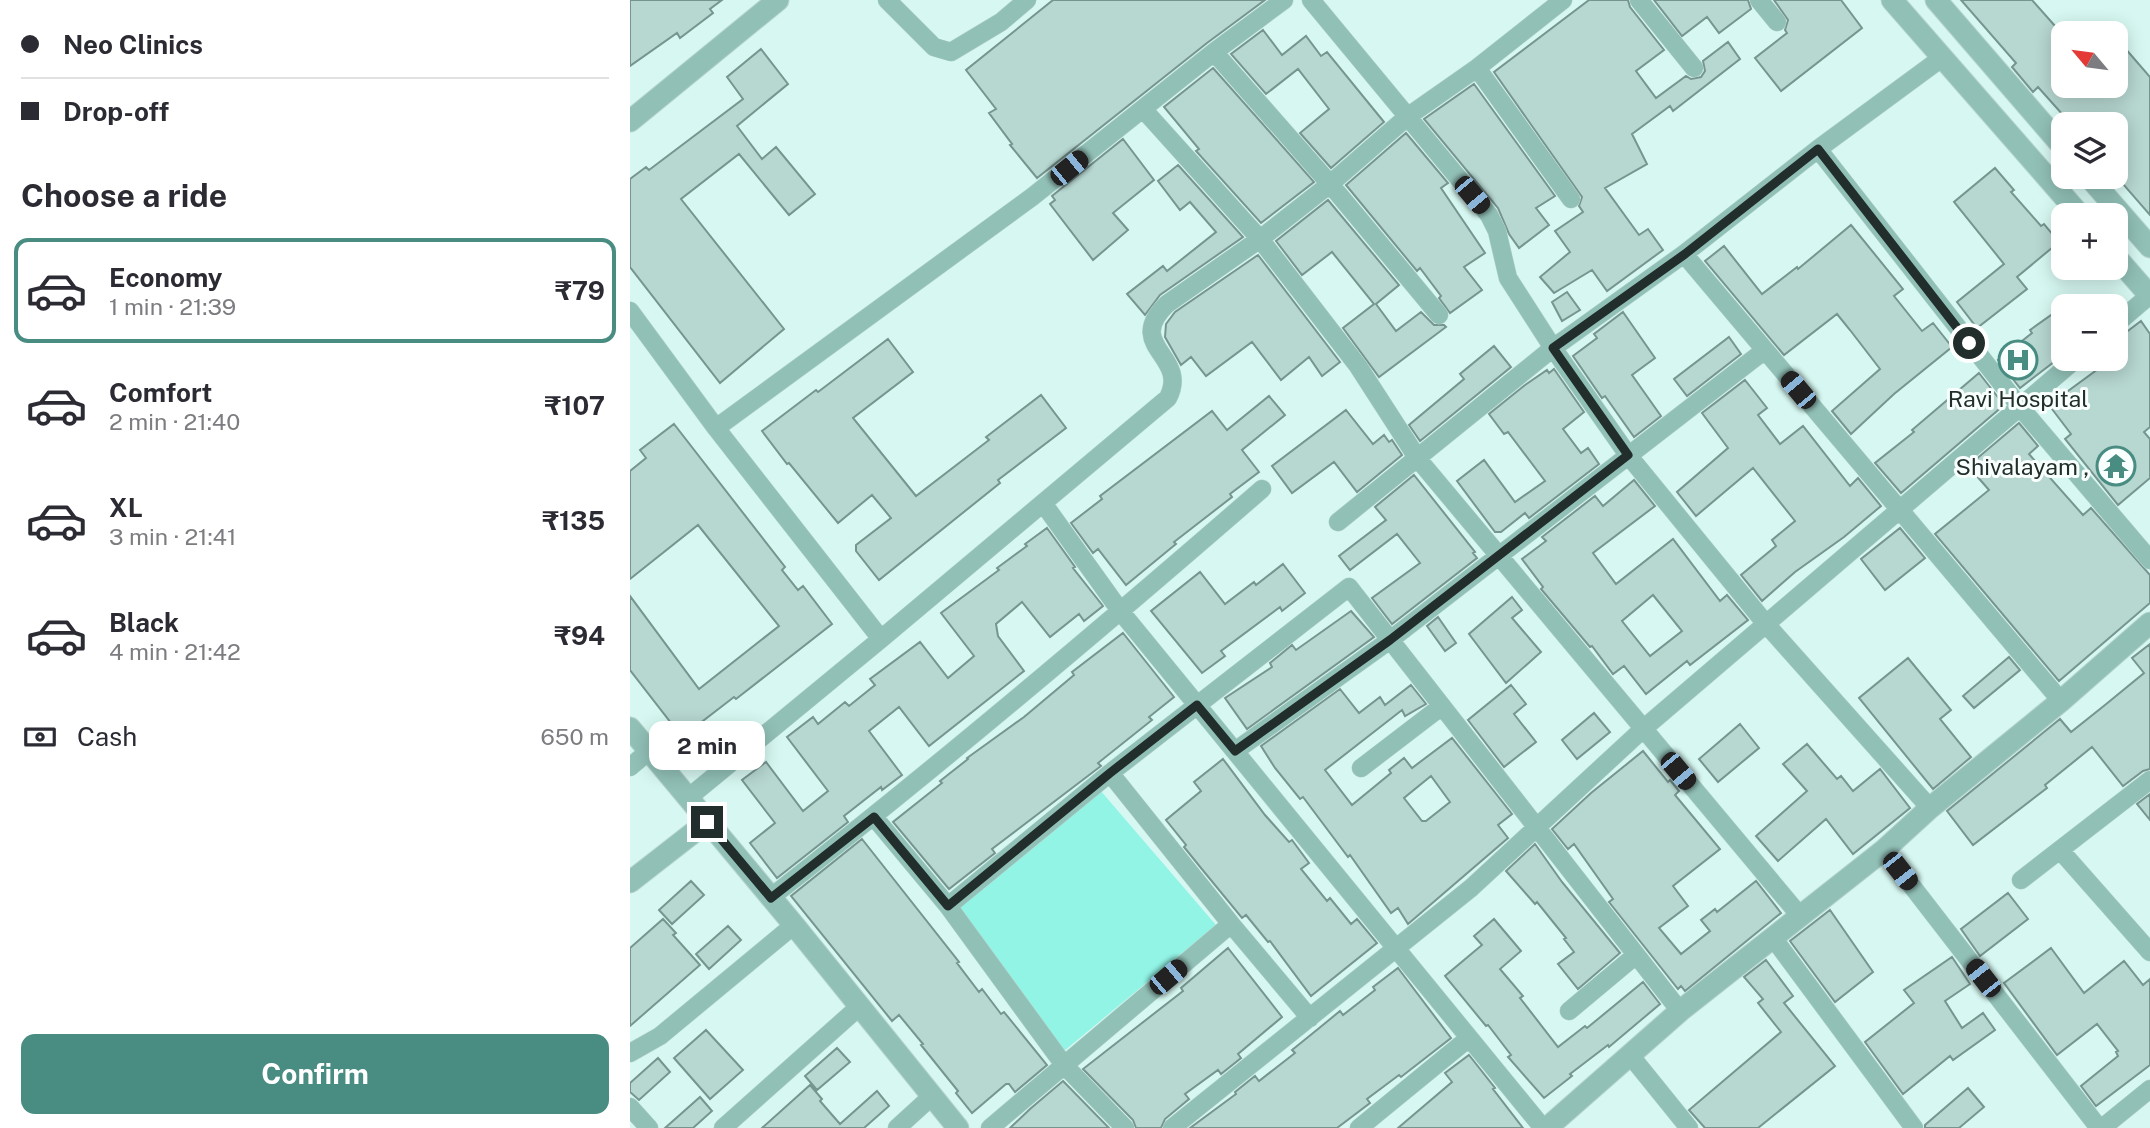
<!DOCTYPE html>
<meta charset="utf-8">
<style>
body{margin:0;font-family:"Public Sans",sans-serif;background:#f2f2f3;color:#2b2b33;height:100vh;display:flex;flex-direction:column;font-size:26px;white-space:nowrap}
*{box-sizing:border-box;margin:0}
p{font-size:23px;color:#7c7c81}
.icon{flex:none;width:38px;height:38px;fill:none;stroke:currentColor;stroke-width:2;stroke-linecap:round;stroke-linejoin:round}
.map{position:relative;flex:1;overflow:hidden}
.sheet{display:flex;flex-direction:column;background:#fff;width:630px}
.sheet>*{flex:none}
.hud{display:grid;align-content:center;height:154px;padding:0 21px;background:#fff}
.needle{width:46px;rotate:299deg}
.fabs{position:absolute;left:1421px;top:21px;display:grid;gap:14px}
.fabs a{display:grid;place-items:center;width:77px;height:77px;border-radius:14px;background:#fff;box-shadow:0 4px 18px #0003;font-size:35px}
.end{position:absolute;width:32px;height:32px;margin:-16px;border:9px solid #212e2b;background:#fff;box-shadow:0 0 0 4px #fff}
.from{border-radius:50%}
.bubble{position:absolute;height:49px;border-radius:14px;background:#fff;box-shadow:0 4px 18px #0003;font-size:23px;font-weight:700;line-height:49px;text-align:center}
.car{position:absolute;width:21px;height:42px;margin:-21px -10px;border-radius:9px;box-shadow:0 0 5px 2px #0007;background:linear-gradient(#222 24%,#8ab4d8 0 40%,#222 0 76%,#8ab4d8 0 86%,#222 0)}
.hud b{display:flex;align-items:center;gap:24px;height:66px;font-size:26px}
.hud b+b{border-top:2px solid #e1e1e2}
.hud i{width:18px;height:18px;background:#2b2b33}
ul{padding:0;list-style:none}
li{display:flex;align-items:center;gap:21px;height:105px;margin:0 14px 10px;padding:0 7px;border:4px solid transparent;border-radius:14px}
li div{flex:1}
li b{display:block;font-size:26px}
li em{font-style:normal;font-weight:700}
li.current{border-color:#488c82}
li>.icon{width:63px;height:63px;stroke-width:1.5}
h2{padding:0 21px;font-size:32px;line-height:84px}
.pay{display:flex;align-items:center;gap:18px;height:77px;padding:0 21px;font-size:26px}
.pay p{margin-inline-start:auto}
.primary-button{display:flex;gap:14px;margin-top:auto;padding:14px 21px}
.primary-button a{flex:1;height:80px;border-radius:14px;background:#488c82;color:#fff;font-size:28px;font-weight:700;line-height:80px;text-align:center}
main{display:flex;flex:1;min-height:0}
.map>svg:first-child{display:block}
</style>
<main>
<section class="sheet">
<div class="hud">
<b><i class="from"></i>Neo Clinics</b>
<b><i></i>Drop-off</b>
</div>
<h2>Choose a ride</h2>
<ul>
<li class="current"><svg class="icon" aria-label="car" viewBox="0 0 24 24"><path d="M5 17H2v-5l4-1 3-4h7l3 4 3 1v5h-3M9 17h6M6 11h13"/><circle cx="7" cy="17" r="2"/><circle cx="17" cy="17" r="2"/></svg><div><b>Economy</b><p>1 min · 21:39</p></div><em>₹79</em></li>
<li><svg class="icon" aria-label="car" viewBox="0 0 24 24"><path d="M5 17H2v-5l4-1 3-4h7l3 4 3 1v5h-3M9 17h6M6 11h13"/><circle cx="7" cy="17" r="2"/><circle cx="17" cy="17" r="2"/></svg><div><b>Comfort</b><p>2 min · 21:40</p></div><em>₹107</em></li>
<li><svg class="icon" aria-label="car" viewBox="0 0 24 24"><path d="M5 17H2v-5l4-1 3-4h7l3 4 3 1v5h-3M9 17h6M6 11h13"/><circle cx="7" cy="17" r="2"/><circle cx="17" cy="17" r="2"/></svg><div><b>XL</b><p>3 min · 21:41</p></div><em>₹135</em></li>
<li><svg class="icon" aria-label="car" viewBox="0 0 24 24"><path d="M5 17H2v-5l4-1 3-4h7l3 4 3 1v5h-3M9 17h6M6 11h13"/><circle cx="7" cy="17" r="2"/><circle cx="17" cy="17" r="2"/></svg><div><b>Black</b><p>4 min · 21:42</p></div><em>₹94</em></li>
</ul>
<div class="pay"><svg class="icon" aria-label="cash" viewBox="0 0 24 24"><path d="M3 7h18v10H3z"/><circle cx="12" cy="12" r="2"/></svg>Cash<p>650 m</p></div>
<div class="primary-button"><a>Confirm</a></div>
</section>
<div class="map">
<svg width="1520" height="1128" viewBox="0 0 1520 1128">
<rect width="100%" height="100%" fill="#d7f8f2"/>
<!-- green -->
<path fill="#91f4e5" d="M470,790L586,925L434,1051L328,905Z"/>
<!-- building -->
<path fill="#b7d7d1" stroke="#76958f" stroke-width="2" fill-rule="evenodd" d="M0,0H92L80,9L83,13L50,38L47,33L0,66Z
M423,0H635L577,43L407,178L380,145L382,144L359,113L366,109L336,70Z
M959,0H998L1000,7L1034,50L1006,71L1026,98L1056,76L1061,79L1071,77L1075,71L1073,61L1098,42L1110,59L1043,111L1040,106L1002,134L1017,164L975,188L1009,235L1018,229L1033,250L977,291L962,270L924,293L910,277L940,252L925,231L953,212L949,206L952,197L864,72Z
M1024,0H1118L1121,9L1089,33L1077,17L1052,36Z
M1144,0H1211L1232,28L1151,91L1125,58L1157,33L1155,30L1158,20Z
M1331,0H1402L1433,35V86H1486V54L1494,47L1520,77V215L1486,176V124H1441L1408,87L1403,92L1382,67L1386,63Z
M633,30L652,55L676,36L691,56L697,52L754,122L701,168L670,133L699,109L668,69L636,94L601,54Z
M131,49L158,84L107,126L132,159L146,147L185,194L159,215L109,154L51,199L154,329L90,383L0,267V179L16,167L19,170L113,99L97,77Z
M583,68L684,182L631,223L566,151L569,149L534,107Z
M844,84L925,196L906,208L919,225L889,248L879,234L868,208L794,119Z
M776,133L818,183L811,188L855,253L834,267L852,290L820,313L809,298L811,296L790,268L787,271L716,185Z
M493,139L524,180L483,213L498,230L463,260L420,204L425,200L422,196Z
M548,165L613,237L530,295L515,315L497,294L533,266L537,271L586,232L560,202L550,210L528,181Z
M1365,168L1384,190L1381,192L1411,226L1414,224L1429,242L1387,277L1397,289L1347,328L1327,302L1374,264L1324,202Z
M698,200L769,285L746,304L766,331L791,312L804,325H814L816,327L749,377L713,328L744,304L702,252L672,275L646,241Z
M1221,225L1273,289L1264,296L1292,331L1303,323L1322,347L1264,394L1221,434L1202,411L1250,369L1220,330L1207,314L1154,355L1075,261L1094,246L1132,294L1167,267L1168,269Z
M628,255L710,362L692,376L679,357L651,380L622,342L576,376L561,357L551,365L535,337L536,324L545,312Z
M937,292L950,310L932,321L922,302Z
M993,312L1025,358L1002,375L1031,416L1004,437L975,396L972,398L943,356L967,338L964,334Z
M1424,313L1433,326V355L1390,388L1368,360L1402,333L1400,330Z
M1511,321L1520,334V427L1514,432L1520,439V478L1488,505L1435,439L1441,434L1419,405L1468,369L1461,359H1486V340Z
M1099,337L1111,354L1057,396L1044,379Z
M258,339L283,372L223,418L286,496L359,440L356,437L411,395L436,428L368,480L370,483L249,580L226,551V545L261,518L242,495L208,523L159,463L157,464L132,431L186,390L188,392Z
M864,346L881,367L790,441L779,425L834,379L830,374Z
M924,369L954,412L933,429L951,453L958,448L969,464L899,518L895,513L871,532H865L827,481L854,460L885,502L915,481L878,432L874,434L859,414L895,385L917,370L919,373Z
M1349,373L1374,405L1271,493L1245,463L1284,432L1282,430Z
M1115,380L1137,408L1128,415L1150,444L1173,426L1220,486L1228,478L1251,506L1214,537L1165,572L1132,601L1111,575L1146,546L1142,540L1165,521L1123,468L1066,516L1047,492L1098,448L1072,413Z
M639,396L655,415L612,450L629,472L600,494L602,497L544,542L546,544L496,585L468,549L463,553L441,523L472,499L470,496L582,411L597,430Z
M716,410L743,444L754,435L759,442L762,440L772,455L727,492L704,462L662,493L642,466Z
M1389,423L1408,446L1399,454L1453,515L1461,508L1520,575V603L1429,681L1305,534L1359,490L1338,466Z
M44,424L155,567L152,570L168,590L173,586L202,624L106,699L104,697L52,737L0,670V596L69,689L149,626L68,525L0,579V471L16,458L10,450Z
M784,475L845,552L843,553L847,558L762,624L742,598L790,563L767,534L720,570L709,556L756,520L745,507Z
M1004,480L1025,506L963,553L986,584L1043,539L1090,601L1097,595L1118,620L1060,665L1057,661L1016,694L994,666L983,674L962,646L960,647L911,589L913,587L892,559L916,541L912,537L965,496L973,506ZM1023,595L1052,631L1020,656L992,621Z
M417,528L445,567L443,568L473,606L454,621L449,614L420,637L392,602L366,624L368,636L394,671L299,746L269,707L239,731L272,775L252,790L251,787L214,816L218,822L147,878L120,843L145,823L112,780L136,762L173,811L198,791L157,737L183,717L188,724L215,702L219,706L245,685L240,679L290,642L318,678L344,656L311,613L369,570L367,568L397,546L395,544Z
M1270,528L1295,558L1255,590L1231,559Z
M653,564L675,593L652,611L650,607L591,651L595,656L572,673L521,611L570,572L595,604L624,582L626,585Z
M882,597L892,610L882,618L911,652L876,683L839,634Z
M721,611L744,637L617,729L595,698L642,667L640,663L662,645L666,650Z
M808,617L826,643L815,651L797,626Z
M493,633L544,697L519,717L522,720L468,763L471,766L362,849L365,853L319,889L263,822L312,783L310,781L338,759L337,758L394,717L444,675L442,672Z
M1520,644V769L1513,771L1493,786L1462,747L1415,785L1417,788L1343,845L1317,811L1430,719L1441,732L1475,705L1514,673L1502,658Z
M1379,657L1390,670L1344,708L1333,696Z
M1278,658L1321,710L1310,719L1341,757L1303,789L1229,698Z
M781,685L796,704L775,716L772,710L695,770L722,805L761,773L759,770L774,758L782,768L822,738L882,814L868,825L878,838L778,924L768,908L761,913L720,855L718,857L673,797L670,799L645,768L631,746L710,689L729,713L750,697L755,705ZM801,776L820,802L796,821H792L774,798Z
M881,685L896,704L884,714L906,742L874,767L838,720Z
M964,713L980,732L947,759L932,740Z
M1110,724L1129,748L1088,782L1069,759Z
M1177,744L1207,779L1211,776L1223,791L1250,769L1280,808L1223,854L1196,819L1148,861L1126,836L1177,791L1153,764Z
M1013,751L1038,782L1040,780L1049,791L1045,795L1090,849L1043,886L1058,906L1029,928L1051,954L1080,931L1071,920L1085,909L1087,912L1126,881L1151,913L1055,991L1051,986L1048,989L979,902L983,899L944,844L938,849L922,829L961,793Z
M593,759L635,815L659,842L662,840L679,863L671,869L697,901L700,898L721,924L727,919L747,943L681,996L640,941L638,942L616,915L612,918L571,868L554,847L556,845L536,820L571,791L564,782Z
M1520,794V820L1507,804Z
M232,839L329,962L327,963L349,992L352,989L371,1014L374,1012L417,1065L385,1092L379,1084H376L342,1113L326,1093L328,1091L291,1045L293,1044L269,1015L262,1021L161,896Z
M905,844L932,882L990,953L948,989L928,964L944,952L934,939L936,938L907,902L905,904L876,871Z
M61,881L74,895L42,924L29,910Z
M1378,893L1398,919L1350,956L1331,929Z
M1200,910L1243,972L1205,1002L1160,941Z
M33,919L46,933L43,935L70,965L0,1026V948Z
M864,919L891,951L870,969L893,996L890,998L928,1047L955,1026L957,1028L1013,982L1030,1004L979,1047L978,1045L940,1074L942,1076L914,1098L878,1057L881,1055L858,1025L856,1026L815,976L852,945L844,936Z
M98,926L111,940L79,969L66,954Z
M598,948L652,1017L608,1054L611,1058L591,1074L588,1070L555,1094L559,1099L535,1119L531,1128H506L503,1120L453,1069L553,991L551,988Z
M1421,948L1454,993L1494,961L1513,985L1520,979V1065L1466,1106L1451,1086L1488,1056L1486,1052L1488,1051L1467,1024L1427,1055L1374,983Z
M1322,957L1340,984L1315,1001L1332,1028L1353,1013L1365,1030L1323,1060L1320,1056L1273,1094L1235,1042L1284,1003L1274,990Z
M1136,960L1163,996L1154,1003L1205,1066L1128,1128H1075L1059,1110L1151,1032L1128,1003L1133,999L1114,977Z
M768,968L821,1038L771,1077L769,1075L737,1099L740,1103L707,1128H560L606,1094L605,1092L625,1076L629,1081L665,1053L662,1050L688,1029L710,1011L713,1015L745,990L743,987Z
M76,1030L113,1070L80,1099L44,1058Z
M207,1048L220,1062L187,1090L175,1076Z
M839,1055L865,1088L863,1089L893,1128H768L822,1082L815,1073Z
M28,1058L40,1072L9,1100L0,1092V1083Z
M433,1081L479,1128H380L400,1109Z
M180,1085L192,1099L190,1101L210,1124L247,1091L259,1106L234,1128H132Z
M1338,1088L1354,1107L1329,1128H1295V1125Z
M70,1097L82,1111L63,1128H35Z"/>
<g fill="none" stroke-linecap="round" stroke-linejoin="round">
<defs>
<path id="minor" d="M257,0L304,47L321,52L371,22L397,0
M681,0L859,215L867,231L878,278L923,348L708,522
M1009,0L1064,68
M1129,0L1147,22
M584,52L700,184L809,315
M847,68L941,199
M513,109L630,239L728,366L788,459L1171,917
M1188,149L1390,407L1520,560
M1054,254L1431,701
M0,311L86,428L251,639
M1486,324L1520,295
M86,428L402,197L584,52L654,0
M413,503L491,612L913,1128
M605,751L760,640L1135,350
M0,767L19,751
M731,768L812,706
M58,798L251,639L538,398C560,355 493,347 537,304L630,239L700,184L777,117L847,68L933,0
M1300,808L1136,624L998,455L923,348L1054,254L1188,149L1313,57
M244,817L318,906L434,1065L495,1128
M1254,850L1469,1128
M1430,850L1520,952
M1391,880L1520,780
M140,898C309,766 471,629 632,489
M318,906L480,773L719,587L1050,1011
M601,924L680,1018
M1144,939L1284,1128
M939,1011L1006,955
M0,1053L30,1036L164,925
M1000,1055L1059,1128
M0,1107L19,1128
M93,1128L230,1006
M267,1128L301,1097
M360,1128L601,924L480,773
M542,1128L841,888L1013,729L1446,359
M729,1128L839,1038
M1472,1128L1520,1089"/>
<path id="tertiary" d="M1262,0L1450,215
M1306,0L1433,147
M0,121L148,0
M1459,177L1520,247
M1486,257L1520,296
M0,728L164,925L328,1128
M0,882L77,822
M917,1128L1050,1011L1254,850L1300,808L1431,701L1520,623"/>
</defs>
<!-- minor casing -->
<use href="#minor" stroke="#b6d4ce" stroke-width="19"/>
<!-- tertiary casing -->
<use href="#tertiary" stroke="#b6d4ce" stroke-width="23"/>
<!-- minor -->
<use href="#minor" stroke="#91c0b7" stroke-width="18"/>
<!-- tertiary -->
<use href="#tertiary" stroke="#91c0b7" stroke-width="21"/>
</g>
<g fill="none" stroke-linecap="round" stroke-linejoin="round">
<!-- route -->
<path stroke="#212e2b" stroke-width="9" d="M77,822L141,898L244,817L318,906L480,773L567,705L605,751L760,640L998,455L923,348L1055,254L1188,149L1339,343"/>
</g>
<!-- icons -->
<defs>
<symbol id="hospital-ring" viewBox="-11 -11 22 22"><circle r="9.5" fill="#f8fffd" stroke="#488c82" stroke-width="1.5"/><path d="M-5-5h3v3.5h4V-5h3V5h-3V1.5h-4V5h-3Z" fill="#488c82"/></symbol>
<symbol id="temple-ring" viewBox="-11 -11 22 22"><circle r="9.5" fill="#f8fffd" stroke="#488c82" stroke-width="1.5"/><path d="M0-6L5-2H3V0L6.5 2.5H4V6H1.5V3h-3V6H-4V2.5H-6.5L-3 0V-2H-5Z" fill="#488c82"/></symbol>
</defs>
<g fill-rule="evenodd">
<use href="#hospital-ring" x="1366" y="338" width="44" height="44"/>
<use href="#temple-ring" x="1464" y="444" width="44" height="44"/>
</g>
<g text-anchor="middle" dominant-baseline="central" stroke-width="6" stroke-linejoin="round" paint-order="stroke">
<!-- poi labels -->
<g font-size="23" fill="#212e2b" stroke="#f8fffd">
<text x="1388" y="398">Ravi Hospital</text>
<text x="1459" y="466" text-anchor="end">Shivalayam ,</text>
</g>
</g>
</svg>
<div class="fabs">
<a><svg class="needle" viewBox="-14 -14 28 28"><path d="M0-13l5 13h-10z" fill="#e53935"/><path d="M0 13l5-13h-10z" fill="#7c7c81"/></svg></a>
<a><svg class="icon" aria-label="layers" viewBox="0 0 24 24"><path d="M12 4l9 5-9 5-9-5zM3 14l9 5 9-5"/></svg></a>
<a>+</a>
<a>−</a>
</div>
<i class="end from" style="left:1339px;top:343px"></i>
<i class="end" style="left:77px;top:822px"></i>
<div class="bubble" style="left:19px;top:721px;width:116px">2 min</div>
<i class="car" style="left:439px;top:168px;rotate:51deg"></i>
<i class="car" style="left:842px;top:195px;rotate:140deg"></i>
<i class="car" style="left:1168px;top:390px;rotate:320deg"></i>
<i class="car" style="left:1048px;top:771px;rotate:140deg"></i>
<i class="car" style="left:1270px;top:871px;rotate:142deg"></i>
<i class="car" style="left:538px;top:977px;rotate:50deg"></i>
<i class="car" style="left:1353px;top:978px;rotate:322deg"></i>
</div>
</main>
